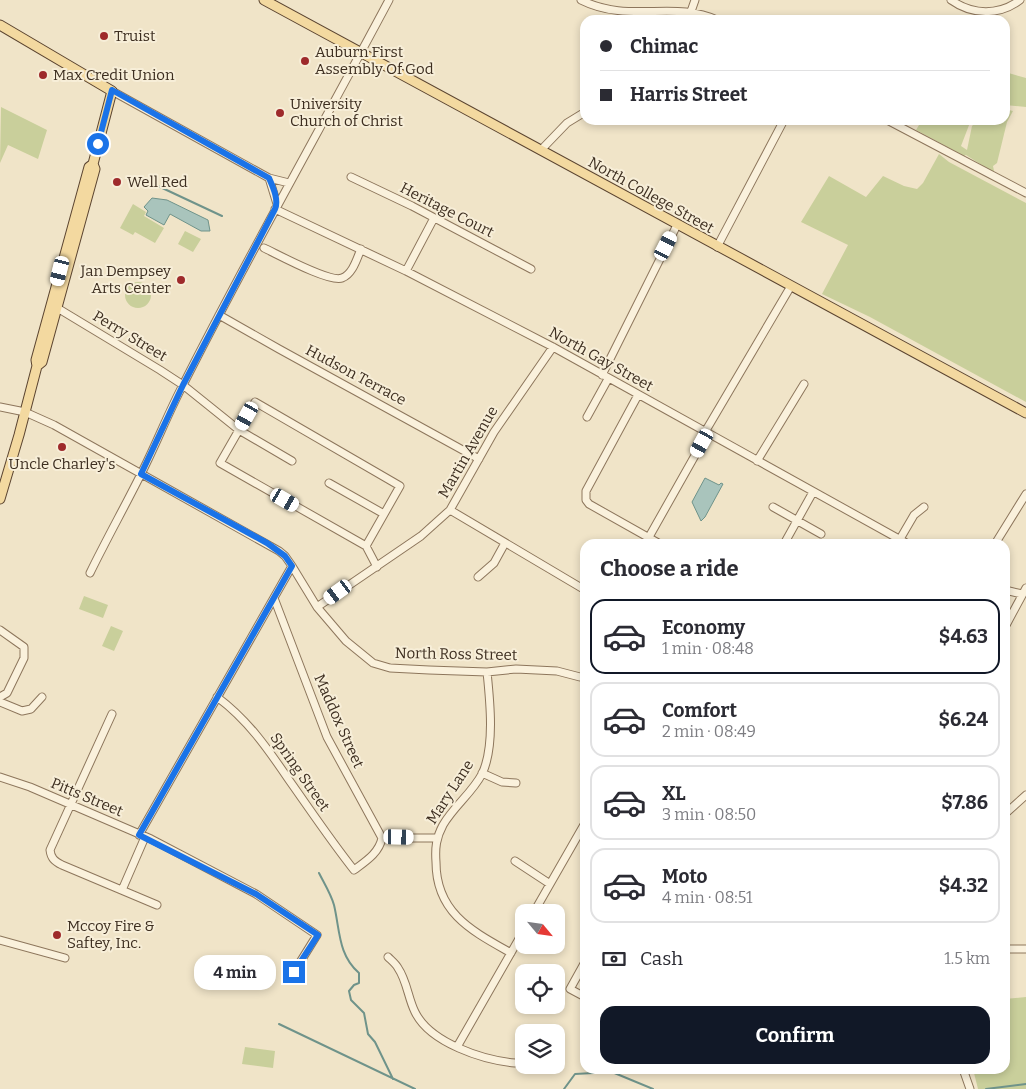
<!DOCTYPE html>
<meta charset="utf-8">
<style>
body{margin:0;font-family:Bitter,serif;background:#f7f7f7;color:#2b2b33;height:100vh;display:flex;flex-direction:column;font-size:19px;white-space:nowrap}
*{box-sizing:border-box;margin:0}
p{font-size:16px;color:#7c7c81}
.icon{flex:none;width:28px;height:28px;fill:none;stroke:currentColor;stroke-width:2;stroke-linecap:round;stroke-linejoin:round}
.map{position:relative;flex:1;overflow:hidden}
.details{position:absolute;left:580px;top:539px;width:430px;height:535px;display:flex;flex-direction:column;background:#fff;border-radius:15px;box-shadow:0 2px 8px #0003}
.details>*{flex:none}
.top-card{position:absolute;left:580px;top:15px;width:430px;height:110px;border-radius:15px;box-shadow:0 2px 8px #0003;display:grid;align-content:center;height:110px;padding:0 20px;background:#fff}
.needle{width:32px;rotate:119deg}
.controls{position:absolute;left:515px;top:904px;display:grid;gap:10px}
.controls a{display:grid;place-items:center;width:50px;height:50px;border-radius:10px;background:#fff;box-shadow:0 2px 8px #0003;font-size:25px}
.end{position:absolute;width:22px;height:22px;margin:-11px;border:6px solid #1a73e8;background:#fff;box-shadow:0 0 0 2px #fff}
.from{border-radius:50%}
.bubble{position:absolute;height:35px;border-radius:15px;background:#fff;box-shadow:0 2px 8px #0003;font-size:16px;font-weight:700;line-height:35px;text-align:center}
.car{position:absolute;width:15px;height:30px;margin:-15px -8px;border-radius:6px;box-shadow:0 0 4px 1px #0007;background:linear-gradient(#fff 24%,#345 0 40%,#fff 0 76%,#345 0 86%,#fff 0)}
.top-card b{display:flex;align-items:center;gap:18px;height:48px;font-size:19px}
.top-card b+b{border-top:1px solid #e1e1e2}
.top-card i{width:12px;height:12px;background:#2b2b33}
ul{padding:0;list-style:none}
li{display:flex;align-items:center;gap:15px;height:75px;margin:0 10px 8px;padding:0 10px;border:2px solid #e1e1e2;border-radius:15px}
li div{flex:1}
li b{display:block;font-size:19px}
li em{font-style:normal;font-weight:700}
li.active{border-color:#111827}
li>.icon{width:45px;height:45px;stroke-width:1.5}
h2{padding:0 20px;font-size:22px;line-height:60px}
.pay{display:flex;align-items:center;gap:12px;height:55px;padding:0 20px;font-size:19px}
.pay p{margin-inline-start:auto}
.primary-button{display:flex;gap:10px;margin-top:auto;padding:10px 20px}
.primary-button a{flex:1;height:58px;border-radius:15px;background:#111827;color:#fff;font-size:20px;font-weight:700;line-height:58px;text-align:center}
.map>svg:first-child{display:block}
</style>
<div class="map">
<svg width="1026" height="1089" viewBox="0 0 1026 1089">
<rect width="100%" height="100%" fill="#f0e4c8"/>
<!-- green -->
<path fill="#c9cf9b" d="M1005,72L1026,78V107L1005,105Z
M1,107L47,130L38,159L8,145L0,163Z
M1005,109L1013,111L1007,122L997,163L993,166L994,171H991L966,155L964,156L916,130L922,120H971L961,146L967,150L972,126L978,120H1005Z
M939,154L949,162L1026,203V402L870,317L822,294L848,245L801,222L829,176L866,197L883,176L904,186L917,189L923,183Z
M133,204L146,212L144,216L164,228L155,243L135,232L133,235L120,228Z
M185,231L201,239L193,252L178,244Z
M125 295a13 13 0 1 1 26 0a13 13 0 1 1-26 0Z
M84,596L108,605L103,618L79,609Z
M111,626L123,631L114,651L102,646Z
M1026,997V1089H978L973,1069H1005V999Z
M245,1047L275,1051L273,1068L242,1064Z"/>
<!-- water -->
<path fill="#a9c4bc" stroke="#6f938a" d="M152,198L167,200L208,220L210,231H201L170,214L164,225L146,215L148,211L144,207Z
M705,478L719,485L721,483L723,484L705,517L701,521L692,502Z"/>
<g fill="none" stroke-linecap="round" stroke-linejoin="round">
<!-- stream -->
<path stroke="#6f938a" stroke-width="2" d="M158,186L222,216
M319,873C324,883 331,894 334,905C340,930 338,955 359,973V983L354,985L349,991L351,1000L364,1013L368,1034L375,1042L393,1079
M279,1024L415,1089
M564,1089L575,1074L612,1072L653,1089
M986,1089L1026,1084"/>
<defs>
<path id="minor" d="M581,0C629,24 674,0 717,20
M951,0C972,15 999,16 1020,0
M688,20L695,0
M112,91L269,178L289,183
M887,120L1026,193
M541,150L567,123L585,112
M351,177L412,206L531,269
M269,178L277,204
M275,209L406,271L553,347L908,544
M717,247L784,120
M264,248C277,254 330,283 342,278C353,274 357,258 361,249
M406,271L434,218
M54,306L160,370L183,385L239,430L292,461
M219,315L279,349L479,459
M602,375L677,225
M638,395L586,491V500L589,504L660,544
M255,402L400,486L366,546L220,463Z
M0,407L25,412L54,425L279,551L285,556L292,566L317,607L346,641L373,663L390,668L429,670L487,672L516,669L557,671L580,677
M587,417L608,379
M757,461L804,384
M329,483L384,514
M773,507L821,534
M450,510L585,590
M649,537L702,443L705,432L791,286
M900,539L914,515L924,507
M784,544L813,492
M995,544L1026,494
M366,546L377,567
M90,573C106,540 124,508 140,476C156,445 168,413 184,383C249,254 321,128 389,0
M478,577L494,563L505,543
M1005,590L1022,594
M317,607L421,536L450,510L494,432L553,347
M1005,627L1026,588
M0,630L24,647V658L7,693L0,697
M487,672C490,701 495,747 482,774C472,793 454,806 443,825C436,838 435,848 436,862C436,913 472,931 511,953
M217,697C248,720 268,749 289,780C311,811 331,841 354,870C366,861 379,853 382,838L327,737L274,598
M0,702L22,711L31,709L42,697
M112,714L50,850C51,858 54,861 62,865L157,905
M482,773L502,782L516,783
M0,777L30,787L151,839L256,894L317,935L294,972
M1005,814L1026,795
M139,835L292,566
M382,838H437
M515,861L550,884
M122,890L145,837
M534,912L585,823
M0,940L65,958
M1005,949H1026
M388,957C391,960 396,964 398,968C407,981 408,998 415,1012C430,1043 483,1060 515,1063
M585,962L570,989L585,997
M457,1047L524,930
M963,1069L970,1089"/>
<path id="major" d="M264,0L1026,413
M0,25L112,91L93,164L95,169L42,362L37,366
M0,499L19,435L37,366L36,360L89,167L93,164"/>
</defs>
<!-- minor casing -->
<use href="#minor" stroke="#8d765c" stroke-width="9"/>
<!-- major casing -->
<use href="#major" stroke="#5b4430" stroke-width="11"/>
<!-- minor -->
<use href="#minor" stroke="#faf1dc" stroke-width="7"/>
<!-- major -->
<use href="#major" stroke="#f3d9a0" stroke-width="9"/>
</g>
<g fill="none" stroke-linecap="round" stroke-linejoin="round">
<!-- route -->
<path stroke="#1a73e8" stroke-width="6" d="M98,144L112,90L269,178C273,187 279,200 275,209L183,385L141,474L267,543L285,556L292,566L139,835L256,894L318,935L294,972"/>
</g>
<!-- markers -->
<g fill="#9e2a2b" stroke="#f7eed8" stroke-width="2">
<circle cx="104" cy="36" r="5"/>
<circle cx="305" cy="61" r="5"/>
<circle cx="43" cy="75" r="5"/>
<circle cx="280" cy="113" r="5"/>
<circle cx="117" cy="182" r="5"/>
<circle cx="181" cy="280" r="5"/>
<circle cx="62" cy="447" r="5"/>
<circle cx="57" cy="935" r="5"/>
</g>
<g text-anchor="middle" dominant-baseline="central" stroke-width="4" stroke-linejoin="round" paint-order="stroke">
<!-- poi labels -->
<g font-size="15" fill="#3d2e20" stroke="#f7eed8" text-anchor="start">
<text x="114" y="36">Truist</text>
<text x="315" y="52">Auburn First<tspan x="315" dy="17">Assembly Of God</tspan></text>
<text x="53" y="75">Max Credit Union</text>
<text x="290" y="104">University<tspan x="290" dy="17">Church of Christ</tspan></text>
<text x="127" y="182">Well Red</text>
<text x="171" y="271" text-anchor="end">Jan Dempsey<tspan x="171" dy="17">Arts Center</tspan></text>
<text x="62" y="464" text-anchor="middle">Uncle Charley's</text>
<text x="67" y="926">Mccoy Fire &amp;<tspan x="67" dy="17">Saftey, Inc.</tspan></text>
</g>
<!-- street labels -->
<g font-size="15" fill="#3d2e20" stroke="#f7eed8">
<text transform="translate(651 195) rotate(29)">North College Street</text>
<text transform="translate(447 210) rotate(27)">Heritage Court</text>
<text transform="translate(130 336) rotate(31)">Perry Street</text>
<text transform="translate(601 359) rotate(29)">North Gay Street</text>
<text transform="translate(356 375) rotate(28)">Hudson Terrace</text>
<text transform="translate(468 452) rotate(-60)">Martin Avenue</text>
<text transform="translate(456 654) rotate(1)">North Ross Street</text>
<text transform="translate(339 721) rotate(66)">Maddox Street</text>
<text transform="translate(300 772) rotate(55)">Spring Street</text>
<text transform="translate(450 792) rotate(-57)">Mary Lane</text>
<text transform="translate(87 797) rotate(23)">Pitts Street</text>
</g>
</g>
</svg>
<div class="controls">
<a><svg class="needle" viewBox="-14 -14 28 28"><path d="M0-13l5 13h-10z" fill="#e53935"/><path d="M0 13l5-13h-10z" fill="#7c7c81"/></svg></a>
<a><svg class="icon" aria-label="locate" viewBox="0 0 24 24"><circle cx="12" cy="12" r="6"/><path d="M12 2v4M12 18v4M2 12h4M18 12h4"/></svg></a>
<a><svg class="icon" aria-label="layers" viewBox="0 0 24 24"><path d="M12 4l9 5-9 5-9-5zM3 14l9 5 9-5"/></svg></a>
</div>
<i class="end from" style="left:98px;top:144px"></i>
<i class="end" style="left:294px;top:972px"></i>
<div class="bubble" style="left:194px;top:955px;width:82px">4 min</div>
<i class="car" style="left:666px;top:246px;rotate:27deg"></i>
<i class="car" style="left:60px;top:271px;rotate:194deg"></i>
<i class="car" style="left:247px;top:416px;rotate:209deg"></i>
<i class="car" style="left:702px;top:443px;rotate:209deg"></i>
<i class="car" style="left:285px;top:500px;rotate:120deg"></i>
<i class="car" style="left:338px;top:592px;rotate:234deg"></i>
<i class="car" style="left:399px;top:837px;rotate:91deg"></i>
<div class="top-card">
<b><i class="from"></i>Chimac</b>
<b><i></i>Harris Street</b>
</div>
<section class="details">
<h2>Choose a ride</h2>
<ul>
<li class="active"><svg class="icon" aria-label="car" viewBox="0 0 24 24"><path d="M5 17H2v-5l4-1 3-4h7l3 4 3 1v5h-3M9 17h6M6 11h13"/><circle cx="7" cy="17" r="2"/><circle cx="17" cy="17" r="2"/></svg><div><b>Economy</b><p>1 min · 08:48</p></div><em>$4.63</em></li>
<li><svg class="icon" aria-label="car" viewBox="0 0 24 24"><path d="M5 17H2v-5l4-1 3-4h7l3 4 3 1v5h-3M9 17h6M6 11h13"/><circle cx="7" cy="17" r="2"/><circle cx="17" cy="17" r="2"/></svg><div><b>Comfort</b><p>2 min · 08:49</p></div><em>$6.24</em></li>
<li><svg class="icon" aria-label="car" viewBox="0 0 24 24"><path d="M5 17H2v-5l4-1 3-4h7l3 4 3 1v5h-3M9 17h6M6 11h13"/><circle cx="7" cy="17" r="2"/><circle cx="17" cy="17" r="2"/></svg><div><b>XL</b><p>3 min · 08:50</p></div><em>$7.86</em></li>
<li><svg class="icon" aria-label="car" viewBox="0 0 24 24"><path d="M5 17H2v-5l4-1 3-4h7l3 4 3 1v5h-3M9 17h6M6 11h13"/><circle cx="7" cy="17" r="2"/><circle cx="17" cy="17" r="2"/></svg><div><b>Moto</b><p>4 min · 08:51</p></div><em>$4.32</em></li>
</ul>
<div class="pay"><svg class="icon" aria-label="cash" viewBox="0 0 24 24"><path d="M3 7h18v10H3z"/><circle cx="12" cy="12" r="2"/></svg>Cash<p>1.5 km</p></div>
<div class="primary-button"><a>Confirm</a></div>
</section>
</div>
